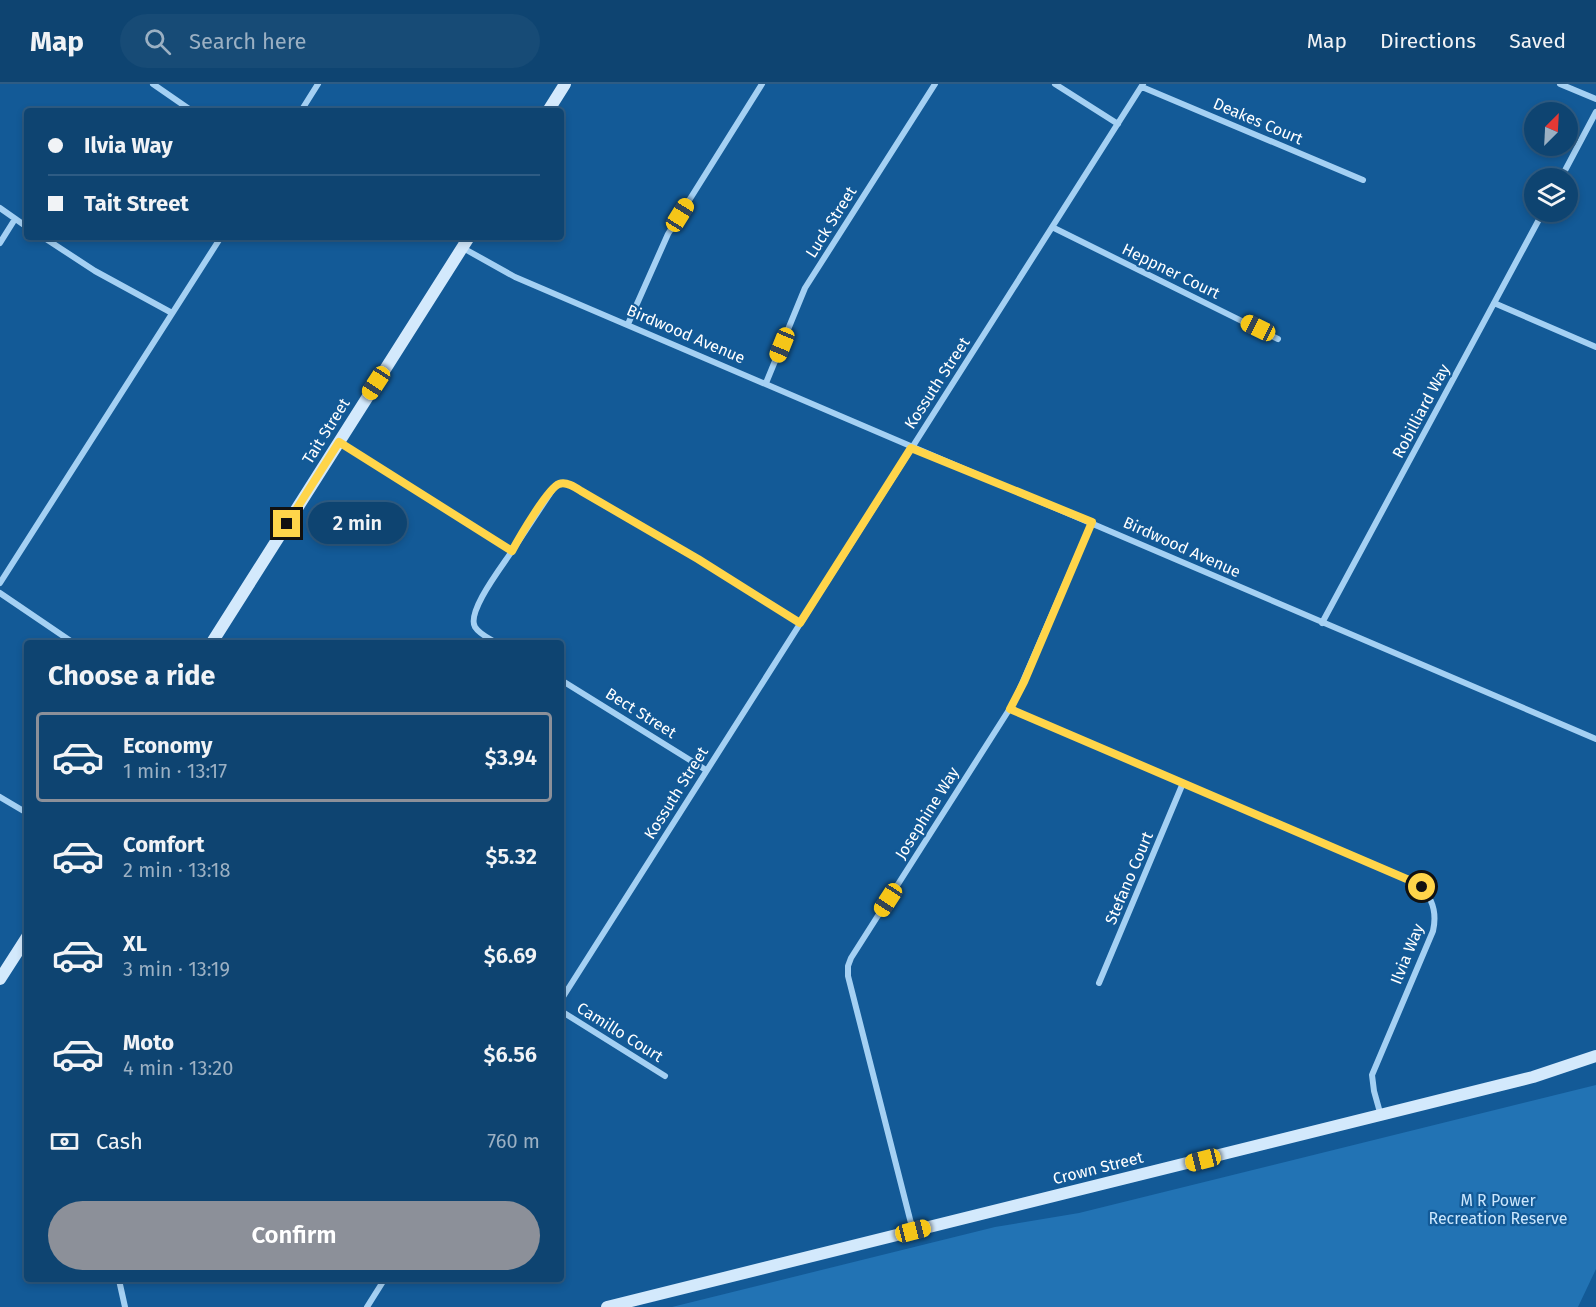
<!DOCTYPE html>
<meta charset="utf-8">
<style>
body{margin:0;font-family:"Fira Sans",sans-serif;background:#174b76;color:#f1f3f6;height:100vh;display:flex;flex-direction:column;font-size:22px;white-space:nowrap}
*{box-sizing:border-box;margin:0}
p{font-size:20px;color:#9bb0c3}
.icon{flex:none;width:33px;height:33px;fill:none;stroke:currentColor;stroke-width:2;stroke-linecap:round;stroke-linejoin:round}
.map{position:relative;flex:1;overflow:hidden}
.panel{position:absolute;left:24px;top:556px;width:540px;height:642px;display:flex;flex-direction:column;background:#0e4471;border-radius:6px;box-shadow:0 3px 9px #0003,0 0 0 2px #2e5c84}
.panel>*{flex:none}
.banner{position:absolute;left:24px;top:24px;width:540px;height:132px;border-radius:6px;box-shadow:0 3px 9px #0003,0 0 0 2px #2e5c84;display:grid;align-content:center;height:132px;padding:0 24px;background:#0e4471}
.needle{width:39px;rotate:24deg}
.fabs{position:absolute;left:1524px;top:18px;display:grid;gap:12px}
.fabs a{display:grid;place-items:center;width:54px;height:54px;border-radius:50%;background:#0e4471;box-shadow:0 3px 9px #0003,0 0 0 2px #2e5c84;font-size:30px}
.end{position:absolute;width:27px;height:27px;margin:-14px;border:8px solid #ffd54a;background:#111;box-shadow:0 0 0 3px #111}
.from{border-radius:50%}
.bubble{position:absolute;height:42px;border-radius:21px;background:#0e4471;box-shadow:0 3px 9px #0003,0 0 0 2px #2e5c84;font-size:20px;font-weight:600;line-height:42px;text-align:center}
.car{position:absolute;width:18px;height:36px;margin:-18px -9px;border-radius:8px;box-shadow:0 0 4px 2px #0007;background:linear-gradient(#f5c518 24%,#345 0 40%,#f5c518 0 76%,#345 0 86%,#f5c518 0)}
.banner b{display:flex;align-items:center;gap:21px;height:57px;font-size:22px}
.banner b+b{border-top:2px solid #2e5c84}
.banner i{width:15px;height:15px;background:#f1f3f6}
ul{padding:0;list-style:none}
li{display:flex;align-items:center;gap:18px;height:90px;margin:0 12px 9px;padding:0 12px;border:3px solid transparent;border-radius:6px}
li div{flex:1}
li b{display:block;font-size:22px}
li em{font-style:normal;font-weight:600}
li.selected{border-color:#8c9099}
li>.icon{width:54px;height:54px;stroke-width:1.5}
h2{padding:0 24px;font-size:27px;line-height:72px}
.pay{display:flex;align-items:center;gap:15px;height:66px;padding:0 24px;font-size:22px}
.pay p{margin-inline-start:auto}
.primary-button{display:flex;gap:12px;margin-top:auto;padding:12px 24px}
.primary-button a{flex:1;height:69px;border-radius:36px;background:#8c9099;color:#fff;font-size:24px;font-weight:600;line-height:69px;text-align:center}
header{display:flex;align-items:center;gap:36px;box-sizing:border-box;height:84px;padding:0 30px;background:#0e4471;border-bottom:2px solid #2e5c84}
header strong{font-size:28px}
nav{display:flex;gap:33px;margin-inline-start:auto;font-size:21px}
.search{width:420px;height:54px;background:#174b76;display:flex;align-items:center;gap:15px;box-sizing:border-box;padding:0 21px;border-radius:33px;color:#9bb0c3;font-size:22px}
.map>svg:first-child{display:block}
</style>
<header>
<strong>Map</strong>
<div class="search"><svg class="icon" aria-label="search" viewBox="0 0 24 24"><circle cx="10" cy="10" r="6"/><path d="M15 15l6 6"/></svg>Search here</div>
<nav><a>Map</a><a>Directions</a><a>Saved</a></nav>
</header>
<div class="map">
<svg width="1596" height="1223" viewBox="0 0 1596 1223">
<rect width="100%" height="100%" fill="#135a97"/>
<!-- green -->
<path fill="#2273b4" d="M1596,1001V1185L1578,1223H672L995,1143L1079,1129Z"/>
<g fill="none" stroke-linecap="round" stroke-linejoin="round">
<!-- street -->
<path stroke="#a4d0f3" stroke-width="6" d="M153,0L192,27
M1055,0L1118,40
M1560,0L1596,15
M1142,3L1363,96
M301,27L318,0
M1561,94L1596,28
M0,124L27,143
M1052,143L1278,255
M43,153L95,187L172,229
M0,159L15,135
M463,164L515,193L1596,655
M1494,219L1596,263
M628,240L668,150L762,0
M766,299L805,204L935,0
M339,358L512,467L553,405L560,399L571,401L698,475L800,539
M0,499L221,153
M0,509L75,560
M1322,539L1543,128
M498,560C491,555 480,551 475,543C466,528 503,481 512,467
M561,596L706,686
M1010,625L1409,796C1430,805 1438,825 1433,847L1372,991L1374,1007L1381,1032
M0,713L27,729
M1099,899L1183,699
M561,916L1143,0
M561,927L665,992
M913,1147L848,892V882L851,874L1014,618L1092,438
M119,1196L125,1223
M367,1223L384,1196"/>
<!-- secondary -->
<path stroke="#d3e9fc" stroke-width="12" d="M548,27L565,0
M211,560L469,153
M0,895L27,853
M607,1223L1533,993L1596,972"/>
</g>
<g fill="none" stroke-linecap="round" stroke-linejoin="round">
<!-- route -->
<path stroke="#ffd54a" stroke-width="8" d="M287,440L339,358L512,467C519,454 548,404 559,400C566,397 575,403 581,407L698,475L800,539L911,364L1092,438L1024,598L1010,625L1409,796L1422,803"/>
</g>
<g text-anchor="middle" dominant-baseline="central" stroke-width="4.5" stroke-linejoin="round" paint-order="stroke">
<!-- street labels -->
<g font-size="16" fill="#fff" stroke="#135a97">
<text transform="translate(1258 37) rotate(23)">Deakes Court</text>
<text transform="translate(831 138) rotate(-58)">Luck Street</text>
<text transform="translate(1171 187) rotate(26)">Heppner Court</text>
<text transform="translate(686 250) rotate(23)">Birdwood Avenue</text>
<text transform="translate(937 299) rotate(-57)">Kossuth Street</text>
<text transform="translate(1421 327) rotate(-62)">Robilliard Way</text>
<text transform="translate(326 347) rotate(-58)">Tait Street</text>
<text transform="translate(1182 463) rotate(24)">Birdwood Avenue</text>
<text transform="translate(641 629) rotate(32)">Bect Street</text>
<text transform="translate(676 709) rotate(-58)">Kossuth Street</text>
<text transform="translate(927 729) rotate(-58)">Josephine Way</text>
<text transform="translate(1129 794) rotate(-67)">Stefano Court</text>
<text transform="translate(1407 870) rotate(-68)">Ilvia Way</text>
<text transform="translate(620 948) rotate(32)">Camillo Court</text>
<text transform="translate(1098 1084) rotate(-14)">Crown Street</text>
</g>
<!-- park labels -->
<g font-size="16" fill="#cce7fd" stroke="#135a97">
<text x="1498" y="1116">M R Power<tspan x="1498" dy="18">Recreation Reserve</tspan></text>
</g>
</g>
</svg>
<div class="fabs">
<a><svg class="needle" viewBox="-14 -14 28 28"><path d="M0-13l5 13h-10z" fill="#e53935"/><path d="M0 13l5-13h-10z" fill="#9bb0c3"/></svg></a>
<a><svg class="icon" aria-label="layers" viewBox="0 0 24 24"><path d="M12 4l9 5-9 5-9-5zM3 14l9 5 9-5"/></svg></a>
</div>
<i class="end from" style="left:1422px;top:803px"></i>
<i class="end" style="left:287px;top:440px"></i>
<div class="bubble" style="left:308px;top:418px;width:99px">2 min</div>
<i class="car" style="left:680px;top:131px;rotate:32deg"></i>
<i class="car" style="left:1258px;top:244px;rotate:296deg"></i>
<i class="car" style="left:782px;top:261px;rotate:202deg"></i>
<i class="car" style="left:376px;top:299px;rotate:213deg"></i>
<i class="car" style="left:888px;top:816px;rotate:213deg"></i>
<i class="car" style="left:1203px;top:1076px;rotate:256deg"></i>
<i class="car" style="left:913px;top:1147px;rotate:76deg"></i>
<div class="banner">
<b><i class="from"></i>Ilvia Way</b>
<b><i></i>Tait Street</b>
</div>
<section class="panel">
<h2>Choose a ride</h2>
<ul>
<li class="selected"><svg class="icon" aria-label="car" viewBox="0 0 24 24"><path d="M5 17H2v-5l4-1 3-4h7l3 4 3 1v5h-3M9 17h6M6 11h13"/><circle cx="7" cy="17" r="2"/><circle cx="17" cy="17" r="2"/></svg><div><b>Economy</b><p>1 min · 13:17</p></div><em>$3.94</em></li>
<li><svg class="icon" aria-label="car" viewBox="0 0 24 24"><path d="M5 17H2v-5l4-1 3-4h7l3 4 3 1v5h-3M9 17h6M6 11h13"/><circle cx="7" cy="17" r="2"/><circle cx="17" cy="17" r="2"/></svg><div><b>Comfort</b><p>2 min · 13:18</p></div><em>$5.32</em></li>
<li><svg class="icon" aria-label="car" viewBox="0 0 24 24"><path d="M5 17H2v-5l4-1 3-4h7l3 4 3 1v5h-3M9 17h6M6 11h13"/><circle cx="7" cy="17" r="2"/><circle cx="17" cy="17" r="2"/></svg><div><b>XL</b><p>3 min · 13:19</p></div><em>$6.69</em></li>
<li><svg class="icon" aria-label="car" viewBox="0 0 24 24"><path d="M5 17H2v-5l4-1 3-4h7l3 4 3 1v5h-3M9 17h6M6 11h13"/><circle cx="7" cy="17" r="2"/><circle cx="17" cy="17" r="2"/></svg><div><b>Moto</b><p>4 min · 13:20</p></div><em>$6.56</em></li>
</ul>
<div class="pay"><svg class="icon" aria-label="cash" viewBox="0 0 24 24"><path d="M3 7h18v10H3z"/><circle cx="12" cy="12" r="2"/></svg>Cash<p>760 m</p></div>
<div class="primary-button"><a>Confirm</a></div>
</section>
</div>
